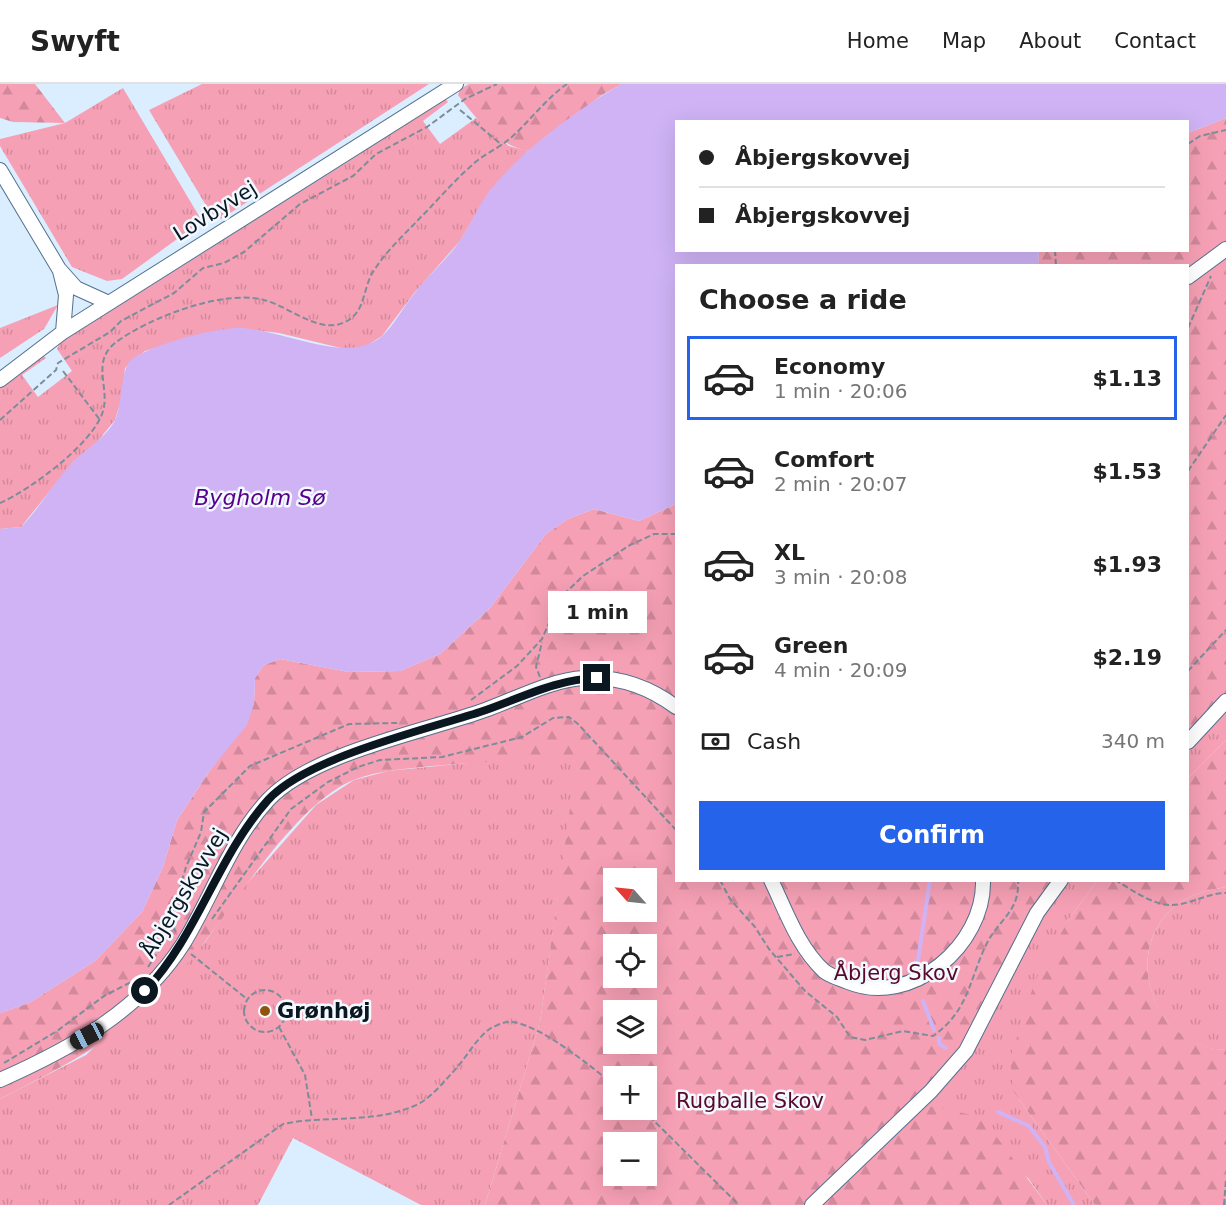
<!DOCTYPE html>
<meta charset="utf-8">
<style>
body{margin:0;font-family:"DejaVu Sans",sans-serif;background:#f2f2f2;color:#222;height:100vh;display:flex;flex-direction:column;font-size:22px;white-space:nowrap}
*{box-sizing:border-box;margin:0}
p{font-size:20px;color:#767676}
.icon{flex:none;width:33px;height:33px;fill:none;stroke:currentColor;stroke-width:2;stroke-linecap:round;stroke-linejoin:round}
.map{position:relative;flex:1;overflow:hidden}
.drawer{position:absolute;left:675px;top:180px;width:514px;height:618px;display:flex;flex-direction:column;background:#fff;border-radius:0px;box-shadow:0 6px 24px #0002}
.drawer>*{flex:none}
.guide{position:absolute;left:675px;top:36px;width:514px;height:132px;border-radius:0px;box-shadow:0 6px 24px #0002;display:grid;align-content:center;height:132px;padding:0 24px;background:#fff}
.needle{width:39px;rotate:297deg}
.controls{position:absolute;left:603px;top:784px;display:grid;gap:12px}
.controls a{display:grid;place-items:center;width:54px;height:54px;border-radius:0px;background:#fff;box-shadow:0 6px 24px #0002;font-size:30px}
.end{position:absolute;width:27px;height:27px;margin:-14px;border:8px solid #0a1720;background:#fff;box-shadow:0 0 0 3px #fff}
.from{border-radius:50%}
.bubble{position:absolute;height:42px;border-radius:0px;background:#fff;box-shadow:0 6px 24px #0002;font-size:20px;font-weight:700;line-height:42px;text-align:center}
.car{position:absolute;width:18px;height:36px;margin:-18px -9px;border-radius:8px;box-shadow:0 0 4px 2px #0007;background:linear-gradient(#222 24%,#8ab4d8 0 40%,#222 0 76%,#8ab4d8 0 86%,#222 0)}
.guide b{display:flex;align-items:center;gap:21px;height:57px;font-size:22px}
.guide b+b{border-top:2px solid #e0e0e0}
.guide i{width:15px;height:15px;background:#222}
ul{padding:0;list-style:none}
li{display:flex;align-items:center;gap:18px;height:84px;margin:0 12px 9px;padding:0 12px;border:3px solid transparent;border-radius:0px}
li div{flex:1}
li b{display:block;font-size:22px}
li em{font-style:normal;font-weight:700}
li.on{border-color:#2563eb}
li>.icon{width:54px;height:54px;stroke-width:1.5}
h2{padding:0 24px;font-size:27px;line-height:72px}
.pay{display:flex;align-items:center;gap:15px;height:66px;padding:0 24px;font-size:22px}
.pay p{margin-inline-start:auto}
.primary-button{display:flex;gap:12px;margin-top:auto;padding:12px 24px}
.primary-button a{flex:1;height:69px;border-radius:0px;background:#2563eb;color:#fff;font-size:24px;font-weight:700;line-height:69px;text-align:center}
header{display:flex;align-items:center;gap:36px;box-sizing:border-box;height:84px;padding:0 30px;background:#fff;border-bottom:2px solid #e0e0e0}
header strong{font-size:28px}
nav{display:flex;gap:33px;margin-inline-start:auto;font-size:21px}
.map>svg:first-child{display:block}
</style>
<header>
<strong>Swyft</strong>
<nav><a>Home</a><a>Map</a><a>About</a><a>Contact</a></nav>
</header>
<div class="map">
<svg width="1226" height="1121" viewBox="0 0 1226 1121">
<defs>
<pattern id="grass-tufts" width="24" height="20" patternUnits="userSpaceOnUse" patternTransform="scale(1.5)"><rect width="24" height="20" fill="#f6a0b5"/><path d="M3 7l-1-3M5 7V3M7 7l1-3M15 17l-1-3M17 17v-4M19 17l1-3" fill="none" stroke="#d2899b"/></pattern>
<pattern id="forest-firs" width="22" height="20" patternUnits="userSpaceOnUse" patternTransform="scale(1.5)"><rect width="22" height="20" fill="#f6a0b5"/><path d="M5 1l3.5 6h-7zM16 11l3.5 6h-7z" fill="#d2899b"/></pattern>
</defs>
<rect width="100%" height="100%" fill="#daeeff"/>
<!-- grass -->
<path fill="url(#grass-tufts)" d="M202,0H429L221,135L210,128L149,26Z
M123,4L202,137L122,195L107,197L72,183L0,62V55L65,39Z
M445,14L448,18L423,37L440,60L476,34L509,62L528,67L489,108L460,157L415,208L382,252L368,261L349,266L279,249L237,244L202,250L145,267L125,284L122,313L115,336L98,357L73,378L21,443L0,445V304L42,270L46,274L22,291L38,313L72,287L57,265L60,259L349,77Z
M58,221L44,245L0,274V244Z
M1226,627V656L1188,694V668Z
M578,674L540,938L485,1121H421L293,1054L258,1121H0V1015L86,971L205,858L243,804L316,721L354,696L388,687L497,676Z
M1068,797H1097L1069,835L1013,1007L1095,1121H1047L1028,1094L924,1021L1039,835Z
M1226,803V966C1152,965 1118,864 1179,819C1193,809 1209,806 1226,803Z"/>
<!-- forest -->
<path fill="url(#forest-firs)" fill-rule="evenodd" d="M0,0H35L65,39L13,38L0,34Z
M469,0H622L602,11L528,67C494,59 479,38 458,11L460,5Z
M1226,34V610L1188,651V182H1038L1039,167L1188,166V49Z
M676,420V796L1054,797L962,962L924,1021L982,1033L1047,1121H485L540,938L577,675C529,675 481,678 432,682C407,685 381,686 356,695C301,715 241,810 206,856C189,879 167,904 146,924C100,965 54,987 0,1015V929L29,919L95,877L142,828L163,783L177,736L254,620L255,594L264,581L280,575L349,588L400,587L440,570L490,524L546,450L568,435L594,425L639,437ZM614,795H646V828H614ZM614,861H646V894H614ZM614,927H646V960H614ZM614,993H646V1026H614ZM614,1059H646V1092H614Z
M1226,656V803C1209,806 1193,809 1179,819C1118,864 1152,964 1226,966V1121H1095L1013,1007L1010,975L1035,897L1069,835L1097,797L1188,796V694Z"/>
<!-- water -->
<path fill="#cfb3f5" d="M622,0H1226V34L1188,49V38H676V166L1039,167L1038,181L676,182V420L639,437L594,425L568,435L546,450L490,524L440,570L400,587L349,588L280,575L264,581L255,594L254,620L247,641L208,689L177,736L163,783L142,828L95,877L29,919L0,929V445L21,443C40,424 53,399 72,379C85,365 108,353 116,334C122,320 121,282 132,275C157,259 207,246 236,244C279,243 346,282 381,253C394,242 403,223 414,210C428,191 448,175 461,155C471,140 478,122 489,108C517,70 580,23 622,0Z"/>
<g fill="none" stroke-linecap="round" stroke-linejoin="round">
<!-- stream -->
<path stroke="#cfb3f5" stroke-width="4" d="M917,883L930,796
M923,917L934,946
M939,954V960L946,964
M998,1028L1029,1042L1045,1063L1049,1078L1074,1121"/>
<defs>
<path id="minor" d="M0,86L59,185L76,204L109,219
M60,187L66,211L63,248
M1188,193L1226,165
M0,296L63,248L456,0
M1188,658L1226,617
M771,796C786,827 798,863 824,887C830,892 841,895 848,898C911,924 985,861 983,796
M0,996C70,965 140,927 183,860C212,813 230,757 268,716C312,669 424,648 485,626C516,615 550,596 584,594C618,592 649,603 676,623
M812,1121L931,1007L966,967L1037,829L1061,796"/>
</defs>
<!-- minor casing -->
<use href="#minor" stroke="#53718b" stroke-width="16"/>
<!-- path -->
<path stroke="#7c8d9a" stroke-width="2" stroke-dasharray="6 3" stroke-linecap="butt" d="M460,26L502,61
M1188,60L1200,52L1226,46
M1055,166L1056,182
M1188,244L1211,192
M63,287L100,336
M0,336L56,286L58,279L110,248L121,237L174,209L203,184L224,179L244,168L300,120L353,92L376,70L427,43L465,15L497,0
M1188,387L1226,331
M0,419C30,406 94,359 103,327C110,304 91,278 115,259C148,234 223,205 264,216C289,222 319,251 345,238C367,228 362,202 375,185C387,166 405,150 420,134C439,115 457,93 478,76C490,67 504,61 515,50C533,33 547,14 567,0
M1188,587L1226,546
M540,593L536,583L542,558
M471,616L517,582L542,555L560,514L583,492L630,461L654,450H676
M720,796L730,815L755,843L769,865L805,907L837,933L850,953L865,956L903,947L933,952C970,926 969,894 988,857C1001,834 1020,826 1018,796
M1115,796C1131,805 1152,821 1171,821C1190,821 1207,809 1226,809
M212,835L291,725L328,698L358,683L380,676L442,673L522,653L553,634L569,633L578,640L676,746
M176,848L170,837L186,783L201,748L204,728L250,682L349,640L397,639
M191,870L247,915
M777,873L795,870
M148,883L162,862L170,837
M244 927a21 21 0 1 1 42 0a21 21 0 1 1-42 0Z
M279,943L305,991L312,1035
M4,979L57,947L104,912L139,894
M643,1026L739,1121
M169,1121L283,1040C327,1031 372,1040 414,1022C429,1016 442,1000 452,989C466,975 475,955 491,944C496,942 503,938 508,938C535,936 593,984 614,1001
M1224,1121L1226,1095"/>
<!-- minor -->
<use href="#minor" stroke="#fff" stroke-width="14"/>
</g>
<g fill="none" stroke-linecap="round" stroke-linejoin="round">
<!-- route -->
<path stroke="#0a1720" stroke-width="8" d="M145,907C198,851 217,773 268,716C306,674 424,646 480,628C519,615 556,595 597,594"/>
</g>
<!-- markers -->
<circle fill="#8f5510" stroke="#f2f9ff" stroke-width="2" cx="265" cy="927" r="6"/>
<g text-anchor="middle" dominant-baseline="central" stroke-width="5" stroke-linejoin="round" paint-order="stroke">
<!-- street labels -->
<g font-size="21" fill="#0a1720" stroke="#f2f9ff">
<text transform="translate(215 127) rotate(-32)">Lovbyvej</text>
<text transform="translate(184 809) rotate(-59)">Åbjergskovvej</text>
</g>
<!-- park labels -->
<g font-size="21" fill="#590829" stroke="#f2f9ff">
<text x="896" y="889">Åbjerg Skov</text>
<text x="750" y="1017">Rugballe Skov</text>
</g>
<!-- poi labels -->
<g font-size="21" font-weight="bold" fill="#0a1720" stroke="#f2f9ff" text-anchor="start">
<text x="277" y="927">Grønhøj</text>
</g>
<!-- water labels -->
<g font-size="22" font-style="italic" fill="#56018d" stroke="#f2f9ff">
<text x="260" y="413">Bygholm Sø</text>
</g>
</g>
</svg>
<div class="controls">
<a><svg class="needle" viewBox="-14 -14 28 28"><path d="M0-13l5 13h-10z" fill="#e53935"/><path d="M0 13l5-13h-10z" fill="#767676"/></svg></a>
<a><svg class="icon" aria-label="locate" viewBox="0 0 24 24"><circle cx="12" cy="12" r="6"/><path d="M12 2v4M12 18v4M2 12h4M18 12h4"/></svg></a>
<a><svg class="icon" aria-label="layers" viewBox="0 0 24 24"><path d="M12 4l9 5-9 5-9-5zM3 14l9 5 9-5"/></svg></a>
<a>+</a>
<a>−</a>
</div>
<i class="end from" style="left:145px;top:907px"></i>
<i class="end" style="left:597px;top:594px"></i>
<div class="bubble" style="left:548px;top:507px;width:99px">1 min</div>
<i class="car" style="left:87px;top:952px;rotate:242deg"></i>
<div class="guide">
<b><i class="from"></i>Åbjergskovvej</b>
<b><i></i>Åbjergskovvej</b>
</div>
<section class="drawer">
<h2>Choose a ride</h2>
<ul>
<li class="on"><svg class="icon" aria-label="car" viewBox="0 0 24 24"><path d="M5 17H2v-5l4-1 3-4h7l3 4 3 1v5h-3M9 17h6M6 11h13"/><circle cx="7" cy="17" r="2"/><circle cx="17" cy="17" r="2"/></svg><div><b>Economy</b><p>1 min · 20:06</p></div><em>$1.13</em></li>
<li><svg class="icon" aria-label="car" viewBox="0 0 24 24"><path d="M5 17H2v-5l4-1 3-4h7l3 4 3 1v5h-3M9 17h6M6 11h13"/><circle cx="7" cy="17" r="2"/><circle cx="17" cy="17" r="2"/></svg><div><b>Comfort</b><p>2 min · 20:07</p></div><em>$1.53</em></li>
<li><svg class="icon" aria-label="car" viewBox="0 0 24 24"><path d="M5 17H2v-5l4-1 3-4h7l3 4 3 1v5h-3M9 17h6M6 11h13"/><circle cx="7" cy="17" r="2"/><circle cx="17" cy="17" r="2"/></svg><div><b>XL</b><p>3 min · 20:08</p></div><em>$1.93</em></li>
<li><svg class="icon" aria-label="car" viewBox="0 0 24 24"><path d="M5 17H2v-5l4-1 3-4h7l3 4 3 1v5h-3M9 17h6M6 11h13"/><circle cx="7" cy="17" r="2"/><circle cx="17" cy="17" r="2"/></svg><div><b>Green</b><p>4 min · 20:09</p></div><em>$2.19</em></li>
</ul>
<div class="pay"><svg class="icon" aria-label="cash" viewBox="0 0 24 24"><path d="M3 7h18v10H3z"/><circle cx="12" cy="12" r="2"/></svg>Cash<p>340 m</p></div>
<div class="primary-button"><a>Confirm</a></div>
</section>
</div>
